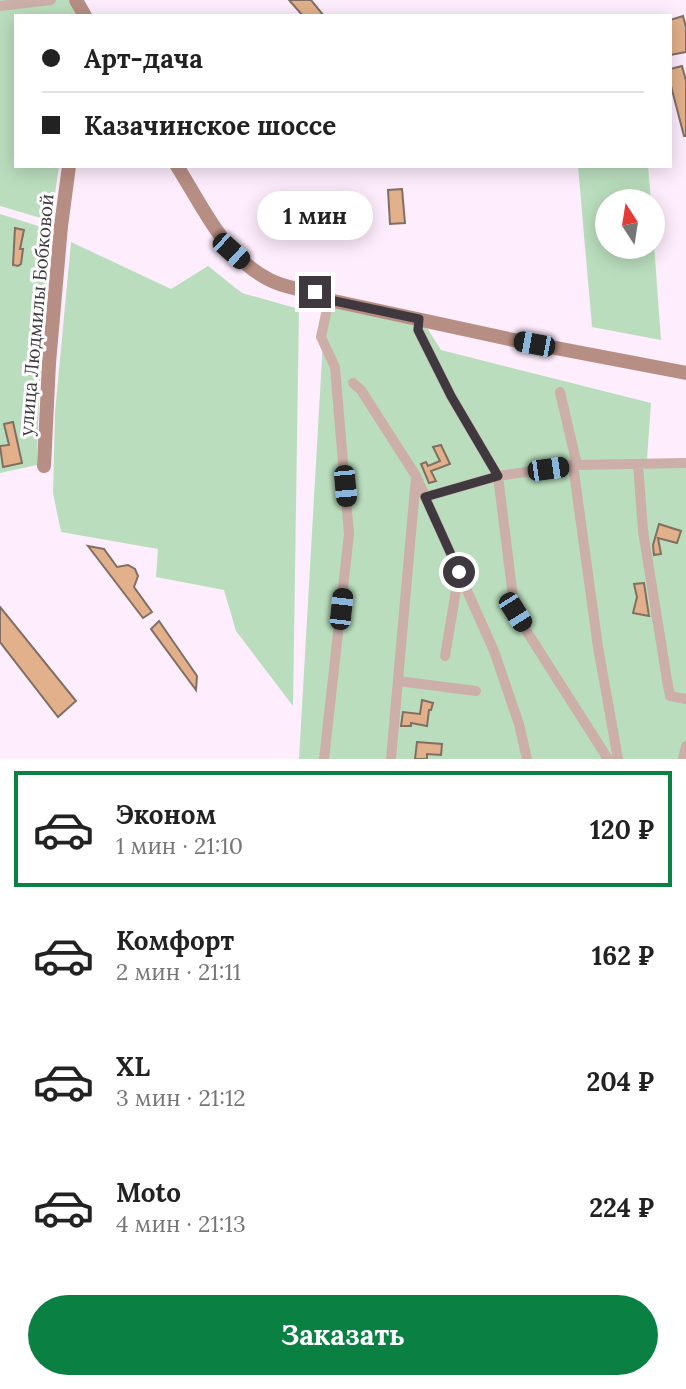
<!DOCTYPE html>
<html lang="ru">
<meta charset="utf-8">
<style>
body{margin:0;font-family:Lora,serif;background:#f6f6f6;color:#222;height:100vh;display:flex;flex-direction:column;font-size:26px;white-space:nowrap}
*{box-sizing:border-box;margin:0}
p{font-size:23px;color:#767676}
.icon{flex:none;width:38px;height:38px;fill:none;stroke:currentColor;stroke-width:2;stroke-linecap:round;stroke-linejoin:round}
.map{position:relative;height:759px;overflow:hidden}
.side{display:flex;flex-direction:column;background:#fff;flex:1}
.side>*{flex:none}
.banner{position:absolute;left:14px;top:14px;width:658px;height:154px;border-radius:0px;box-shadow:0 4px 18px #0003;display:grid;align-content:center;height:154px;padding:0 28px;background:#fff}
.needle{width:46px;rotate:348deg}
.controls{position:absolute;left:595px;top:189px;display:grid;gap:14px}
.controls a{display:grid;place-items:center;width:70px;height:70px;border-radius:50%;background:#fff;box-shadow:0 4px 18px #0003;font-size:35px}
.end{position:absolute;width:32px;height:32px;margin:-16px;border:9px solid #3f393f;background:#fff;box-shadow:0 0 0 4px #fff}
.from{border-radius:50%}
.bubble{position:absolute;height:49px;border-radius:24px;background:#fff;box-shadow:0 4px 18px #0003;font-size:23px;font-weight:700;line-height:49px;text-align:center}
.car{position:absolute;width:21px;height:42px;margin:-21px -10px;border-radius:9px;box-shadow:0 0 5px 2px #0007;background:linear-gradient(#222 24%,#8ab4d8 0 40%,#222 0 76%,#8ab4d8 0 86%,#222 0)}
.banner b{display:flex;align-items:center;gap:24px;height:66px;font-size:26px}
.banner b+b{border-top:2px solid #e0e0e0}
.banner i{width:18px;height:18px;background:#222}
ul{padding:12px 0 0;list-style:none}
li{display:flex;align-items:center;gap:21px;height:116px;margin:0 14px 10px;padding:0 14px;border:4px solid transparent;border-radius:0px}
li div{flex:1}
li b{display:block;font-size:26px}
li em{font-style:normal;font-weight:700}
li.selected{border-color:#0b8043}
li>.icon{width:63px;height:63px;stroke-width:1.5}
.button{display:flex;gap:14px;margin-top:auto;padding:14px 28px}
.button a{flex:1;height:80px;border-radius:42px;background:#0b8043;color:#fff;font-size:28px;font-weight:700;line-height:80px;text-align:center}
.map>svg:first-child{display:block}
</style>
<div class="map">
<svg width="686" height="759" viewBox="0 0 686 759">
<rect width="100%" height="100%" fill="#feedfd"/>
<!-- green -->
<path fill="#badebd" d="M0,0H69L79,16H16V166H59L51,221L0,206Z
M578,166H648L651,201H607V247H653V231L661,340L592,327Z
M0,214L51,230L39,395L37,465L0,473Z
M71,242L171,289L208,266L242,293L299,309L293,706L236,631L224,590L156,577L158,549L61,532L53,493L55,412Z
M325,306L427,328L441,350L651,403L647,459L686,460V759H299Z"/>
<!-- building -->
<path fill="#e2b08b" stroke="#816f63" stroke-width="2" d="M289,0H311L324,16H303Z
M683,16L686,27V52L670,55V20Z
M682,66L686,81V136H684L670,82V69Z
M402,189L405,223L390,224L388,190Z
M15,228L24,230L20,249H23L21,264L18,266L13,265Z
M13,422L22,463L3,467L0,446L9,445L4,424Z
M441,445L450,464L431,471L436,481L429,483L421,464L426,462L428,466L440,461L433,447Z
M659,524L681,531L677,543L658,538L661,554L654,555L653,545Z
M88,546L104,549L117,567L128,565L135,569L138,576L134,587L152,612L143,618Z
M644,583L649,616L633,613L637,597L634,584Z
M0,607L76,701L58,717L0,642Z
M159,621L197,676L196,690L151,629Z
M422,700L433,703L431,710H429L427,726L411,723V726H401L403,712L420,714Z
M417,742L442,744L441,755L427,754V759H415Z"/>
<g fill="none" stroke-linecap="round" stroke-linejoin="round">
<!-- street -->
<path stroke="#cbafa8" stroke-width="10" d="M0,6L51,0
M419,319L418,330L451,396L498,476L515,613L608,759
M353,383L361,390L416,476L494,651L519,724L527,759
M560,392L577,465
M638,464L643,531L667,680L670,696L686,699
M573,465L598,647L618,759
M425,497L498,476L573,465L686,463
M445,656L459,573
M398,681L476,691
M324,759L349,534L335,367L321,337L329,300
M391,759L416,477
M683,759L686,746"/>
<!-- secondary -->
<path stroke="#b78e83" stroke-width="14" d="M76,0L85,16
M177,166C203,207 224,256 268,279C287,290 309,288 329,300L509,339L686,373
M44,466L49,363L61,226L69,166"/>
</g>
<g fill="none" stroke-linecap="round" stroke-linejoin="round">
<!-- route -->
<path stroke="#3f393f" stroke-width="9" d="M315,292L330,300L419,319L418,330L451,396L498,476L425,497L459,572"/>
</g>
<g text-anchor="middle" dominant-baseline="central" stroke-width="6" stroke-linejoin="round" paint-order="stroke">
<!-- street labels -->
<g font-size="19" fill="#3f393f" stroke="#fff">
<text transform="translate(36 315) rotate(-85)">улица Людмилы Бобковой</text>
</g>
</g>
</svg>
<div class="controls">
<a><svg class="needle" viewBox="-14 -14 28 28"><path d="M0-13l5 13h-10z" fill="#e53935"/><path d="M0 13l5-13h-10z" fill="#767676"/></svg></a>
</div>
<i class="end from" style="left:459px;top:572px"></i>
<i class="end" style="left:315px;top:292px"></i>
<div class="bubble" style="left:257px;top:191px;width:116px">1 мин</div>
<i class="car" style="left:231px;top:251px;rotate:132deg"></i>
<i class="car" style="left:534px;top:344px;rotate:281deg"></i>
<i class="car" style="left:548px;top:469px;rotate:82deg"></i>
<i class="car" style="left:345px;top:486px;rotate:175deg"></i>
<i class="car" style="left:341px;top:609px;rotate:6deg"></i>
<i class="car" style="left:515px;top:612px;rotate:148deg"></i>
<div class="banner">
<b><i class="from"></i>Арт-дача</b>
<b><i></i>Казачинское шоссе</b>
</div>
</div>
<section class="side">
<ul>
<li class="selected"><svg class="icon" aria-label="car" viewBox="0 0 24 24"><path d="M5 17H2v-5l4-1 3-4h7l3 4 3 1v5h-3M9 17h6M6 11h13"/><circle cx="7" cy="17" r="2"/><circle cx="17" cy="17" r="2"/></svg><div><b>Эконом</b><p>1 мин · 21:10</p></div><em>120 ₽</em></li>
<li><svg class="icon" aria-label="car" viewBox="0 0 24 24"><path d="M5 17H2v-5l4-1 3-4h7l3 4 3 1v5h-3M9 17h6M6 11h13"/><circle cx="7" cy="17" r="2"/><circle cx="17" cy="17" r="2"/></svg><div><b>Комфорт</b><p>2 мин · 21:11</p></div><em>162 ₽</em></li>
<li><svg class="icon" aria-label="car" viewBox="0 0 24 24"><path d="M5 17H2v-5l4-1 3-4h7l3 4 3 1v5h-3M9 17h6M6 11h13"/><circle cx="7" cy="17" r="2"/><circle cx="17" cy="17" r="2"/></svg><div><b>XL</b><p>3 мин · 21:12</p></div><em>204 ₽</em></li>
<li><svg class="icon" aria-label="car" viewBox="0 0 24 24"><path d="M5 17H2v-5l4-1 3-4h7l3 4 3 1v5h-3M9 17h6M6 11h13"/><circle cx="7" cy="17" r="2"/><circle cx="17" cy="17" r="2"/></svg><div><b>Moto</b><p>4 мин · 21:13</p></div><em>224 ₽</em></li>
</ul>
<div class="button"><a>Заказать</a></div>
</section>
